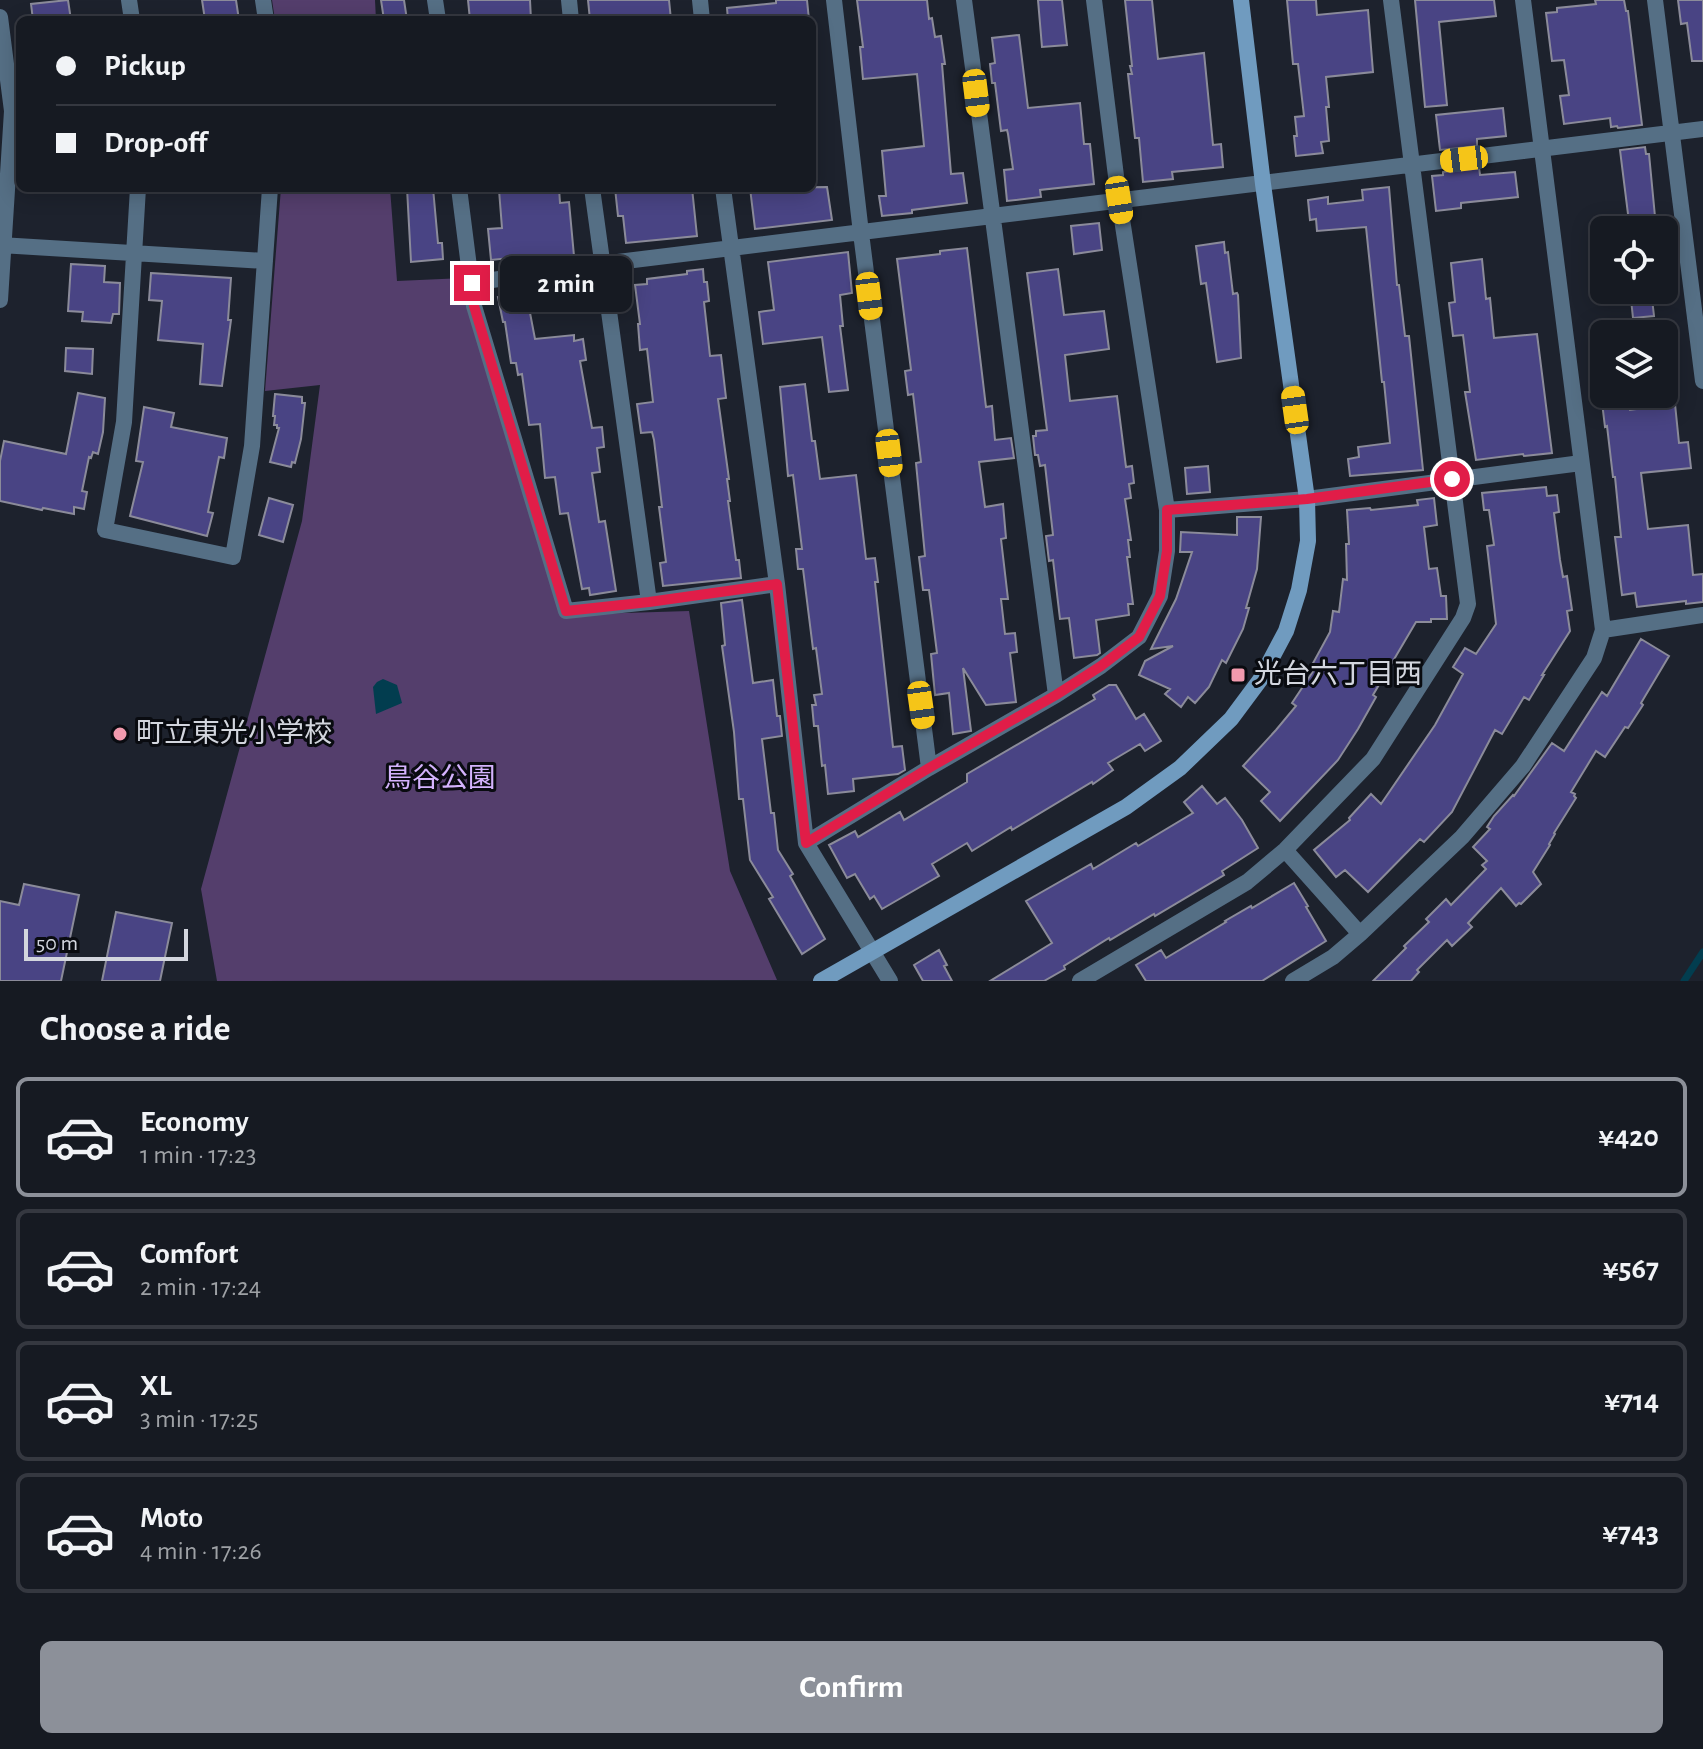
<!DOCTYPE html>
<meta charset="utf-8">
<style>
body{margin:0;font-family:"Alegreya Sans","Noto Sans JP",sans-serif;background:#23272f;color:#f1f3f6;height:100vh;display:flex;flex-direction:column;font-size:30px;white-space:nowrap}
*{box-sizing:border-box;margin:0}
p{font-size:26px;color:#9ea1a5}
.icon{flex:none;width:44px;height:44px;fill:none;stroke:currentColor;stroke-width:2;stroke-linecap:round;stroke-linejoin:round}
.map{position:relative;height:981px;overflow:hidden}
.drawer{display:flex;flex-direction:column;background:#161a22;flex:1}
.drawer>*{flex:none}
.hud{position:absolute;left:16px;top:16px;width:800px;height:176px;border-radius:12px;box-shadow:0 4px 20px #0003,0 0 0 2px #353840;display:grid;align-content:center;height:176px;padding:0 40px;background:#161a22}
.controls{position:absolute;left:1590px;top:216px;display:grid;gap:16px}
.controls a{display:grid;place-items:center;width:88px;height:88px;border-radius:12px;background:#161a22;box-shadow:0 4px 20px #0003,0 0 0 2px #353840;font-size:40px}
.scale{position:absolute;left:24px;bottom:20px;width:164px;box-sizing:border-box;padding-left:8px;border:4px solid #d3d6de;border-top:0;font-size:22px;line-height:28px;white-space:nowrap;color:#d3d6de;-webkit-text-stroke:6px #090b10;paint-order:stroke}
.end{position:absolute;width:36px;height:36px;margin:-18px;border:10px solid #e11d48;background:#fff;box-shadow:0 0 0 4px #fff}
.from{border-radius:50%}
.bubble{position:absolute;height:56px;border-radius:12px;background:#161a22;box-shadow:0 4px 20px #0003,0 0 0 2px #353840;font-size:26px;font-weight:700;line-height:56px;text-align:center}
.car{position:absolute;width:24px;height:48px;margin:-24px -12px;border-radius:10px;box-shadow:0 0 6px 2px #0007;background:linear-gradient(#f5c518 24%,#345 0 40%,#f5c518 0 76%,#345 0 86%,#f5c518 0)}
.hud b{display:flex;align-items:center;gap:28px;height:76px;font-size:30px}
.hud b+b{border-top:2px solid #353840}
.hud i{width:20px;height:20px;background:#f1f3f6}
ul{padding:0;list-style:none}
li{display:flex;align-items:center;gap:24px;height:120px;margin:0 16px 12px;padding:0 24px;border:4px solid #353840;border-radius:12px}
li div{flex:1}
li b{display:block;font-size:30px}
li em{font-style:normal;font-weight:700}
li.on{border-color:#8c9099}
li>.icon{width:72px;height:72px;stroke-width:1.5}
h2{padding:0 40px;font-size:36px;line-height:96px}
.cta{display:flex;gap:16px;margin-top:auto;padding:16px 40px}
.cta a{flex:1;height:92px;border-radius:12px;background:#8c9099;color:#fff;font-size:32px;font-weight:700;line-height:92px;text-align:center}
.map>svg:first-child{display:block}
</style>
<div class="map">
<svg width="1703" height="981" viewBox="0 0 1703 981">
<rect width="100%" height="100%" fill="#1d222d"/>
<!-- green -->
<path fill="#543e6c" d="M272,0H375L376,20H275Z
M281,188H390L397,281L464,278L465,301L560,615L689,611L730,871L777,980L217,981L201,889L302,521L320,385L265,391Z"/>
<!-- water -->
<path fill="#023d4f" d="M383,679L397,685L402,703L376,714L373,687L377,682Z"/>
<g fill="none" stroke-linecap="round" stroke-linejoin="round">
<!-- stream -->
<path stroke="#023d4f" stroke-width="7" d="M1684,981L1703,952"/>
</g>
<!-- building -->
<path fill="#494484" stroke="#8b8b9a" stroke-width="2" d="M68,0L71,20H33L31,4Z
M202,0H236L239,20H205Z
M381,0H404L407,20H384Z
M468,0H530L531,20H470Z
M588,0H669L671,20H590Z
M776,0H807L809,20H728L727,8L776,3Z
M857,0H927L929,19L932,18L935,37L941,36L945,64H942L951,174L963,173L967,203L912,210V213L882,216L879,196H886L882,151L924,146L917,74L863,79L860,47H863Z
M1038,0H1062L1067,45L1042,47Z
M1125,0H1152L1158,59L1204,53L1213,145L1221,144L1223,167L1172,172L1173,179L1143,182L1139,138H1135L1128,74H1132L1130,66H1132Z
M1287,0H1316L1317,15L1368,10L1373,72L1326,77L1329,107H1326L1329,141L1321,142L1323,153L1296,156L1294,136H1297L1295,117L1304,116L1298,64H1293Z
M1415,0H1494L1496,16L1439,22L1447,105L1425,107Z
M1595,0H1624L1626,11H1628L1642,125L1618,128L1617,126L1611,127L1610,118L1564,124L1560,96L1569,95L1564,60L1552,61L1546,13L1557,12V8L1596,4Z
M1678,0H1703V61H1692L1687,23L1681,24Z
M1019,35L1028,108L1080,103L1084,144H1090L1094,184L1040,190L1041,197L1007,201L1004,170L1013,169L1008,134L1007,130L1001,131L995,83H992L990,64L995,63L992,38Z
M1503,108L1506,136L1477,139V146L1440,150L1436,115Z
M1645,147L1646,154H1649L1656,227L1630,230L1620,150Z
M1479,167L1480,175L1515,172L1518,197L1461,203V208L1436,211L1432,176L1443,175V172Z
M827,187L832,220L755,229L750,188Z
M1389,187L1397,285H1399L1405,336H1409L1423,470L1350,476L1348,459L1359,457L1358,447L1390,443L1384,382H1382L1366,227L1317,231L1316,219L1310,220L1308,200L1328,197V204L1363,200L1362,190Z
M407,188H433L438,243H442L443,259L411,262Z
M521,188H559L560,203L569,202L574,256L537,260V255L491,260L488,229L502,228L499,190Z
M615,188H692L697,236L626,243L623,216H618Z
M1099,223L1102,250L1074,254L1071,226Z
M1224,242L1225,253L1228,252L1233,294L1237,293L1238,295L1241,358L1217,362L1206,283L1201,284L1196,246Z
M967,248L986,407L992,406L995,440L1011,438L1014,458L979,462L985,507L1003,504L1006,538L1001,539L1008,599H1001L1005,634L1015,633L1017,652L1010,653L1016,702L986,705L963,668L971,731L953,734L949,693L935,695L931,654L937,653L929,590H923L919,557L925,556L916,463L921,462L913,394L908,395L905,371L911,370L897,259L940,254V251Z
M848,252L852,293L840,295L843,326H840L848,390L829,392L822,337L763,344L759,312L774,310L768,262Z
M1482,259L1486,299L1490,298L1494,338L1537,334L1552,453L1524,456L1523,454L1476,460L1465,392H1470L1463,335L1453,336L1449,303L1455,302L1451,263Z
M71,264L105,266L104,282L120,283L119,314H113L111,323L82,321L83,312L68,311Z
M703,269L704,282H707L709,301L704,302L710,356L721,355L726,398L718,399L729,479H727L730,501H728L736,560H739L741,578L663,586L660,563L666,562L659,507H662L654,440L652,432L641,433L637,404L653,402L647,349L640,350L638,324H640L635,285L647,284V279L687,274V271Z
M1058,269L1064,315L1104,311L1109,349L1065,355L1070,401L1117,396L1126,467L1132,466L1134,483L1129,484L1131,498L1125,499L1131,540H1128L1130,557H1127L1133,604H1128L1129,615L1096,620L1100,653L1097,655L1074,658L1069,618L1060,619L1053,560L1049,561L1046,536L1053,535L1045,465L1040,466L1038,455H1035L1033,436H1036V431L1047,430L1027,273Z
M151,273L231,278L228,320H231L222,386L200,384L203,344L158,340L162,301L149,300Z
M1630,290H1651L1654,316L1633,318Z
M526,292L535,339L574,335V341L583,339L586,360L580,361L592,428L602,427L604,447L597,448L600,472L592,473L599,522L605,521L616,591L590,595L589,588L582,589L568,513L560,514L555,477L545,478L540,424L529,425L522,374L518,375L516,363H511L505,322H503L498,297Z
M66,348L93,349L92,374L65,371Z
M805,384L812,441H815L820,479L856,475L866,559L875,558L878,582H875L893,747L902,746L905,770L898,774L853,779L854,791L828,794L825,765L822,766L818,726H814L812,705H816L814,695L822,694L816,648L813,649L803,569H798L796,549H802L793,475L788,476L780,387Z
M78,393L105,398L103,432L98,454L93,452L91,458L89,457L82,491L87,492L84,509L74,507V514L43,508L42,510L0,501V461L4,441L66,454Z
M275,394L302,397V403H305L301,439L295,463L292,462L291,467L270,462L279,428H277V425H274L275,416H273Z
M1601,394H1628L1630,410L1675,404L1679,443L1688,442L1691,468L1641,473L1648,529L1688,525L1693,575L1703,574V602L1686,604V601L1637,607L1635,593L1622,595L1615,537H1621L1615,477H1613L1607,426L1605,427Z
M144,407L174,413L171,427L227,438L224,458L219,457L208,512L213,513L207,536L130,516L143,462L136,461Z
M1208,466L1210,492L1187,494L1185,468Z
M1546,487L1547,496L1557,495L1559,512L1554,513L1560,560L1563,577L1567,576L1572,610L1567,611L1570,631L1542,675H1544L1529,700L1524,697L1502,734L1495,730L1452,812L1424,842L1420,839L1368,892L1345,870L1336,877L1314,850L1350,820L1349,818L1371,794L1381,804L1435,725L1463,674L1453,667L1465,648L1476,654L1496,624L1487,546L1494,545L1489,510H1484L1482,493Z
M269,498L293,505L283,542L259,535Z
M1434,498L1437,525L1424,527L1429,569L1437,568L1441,596H1446L1447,619H1431V622H1416L1373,695L1376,697L1358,729L1338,760L1280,821L1261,801L1270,792L1243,766L1276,730L1296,706L1292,703L1316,667L1312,665L1330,632L1333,611L1339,612L1343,579L1347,580L1346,544H1349L1347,510L1370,508L1371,510L1418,505L1417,500Z
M1237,517H1261L1257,569L1246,608H1249L1243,629L1226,663L1222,660L1209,687L1195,703L1188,697L1181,707L1165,694L1170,689L1139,675L1145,661L1173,646L1151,649L1176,599L1192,552H1180L1181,532L1237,535Z
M742,600L753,683L773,680L777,716H780L782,736L762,739L771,813H774L778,850L793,874L790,876L825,939L802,954L769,899L773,897L750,860L743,799H739L734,732L722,646L725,645L721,603Z
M1641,639L1669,656L1641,703L1643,705L1628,728L1625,727L1605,757L1596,751L1571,792L1575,794L1574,796L1576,798L1554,833L1555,834L1549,844L1550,845L1533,872L1541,884L1521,904L1519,903L1516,906L1501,888L1468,923L1472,927L1452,946L1447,940L1417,970L1419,972L1411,981H1373L1406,948L1404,946L1429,922L1426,919L1446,899L1451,905L1486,869L1482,865L1487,861L1473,847L1490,829L1487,827L1494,816L1513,795L1514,796L1552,743L1564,751L1602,692L1607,696Z
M1109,685H1116L1136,719L1144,714L1161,741L1145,751L1140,744L1108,763L1113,770L1093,784L1092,782L1012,830L1011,827L972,851L967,843L932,864L939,876L882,909L874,896L870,899L855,874L847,878L829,845L855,831L858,837L900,812L904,820L967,782V774L1095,699L1093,695Z
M1202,786L1217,804L1225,798L1242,820L1258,848L1222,871L1224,875L1155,916L1154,914L1110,940L1109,938L1064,966L1065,969L1044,981H990L1052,943L1026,901L1091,864L1093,869L1136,843L1138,846L1193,813L1184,802Z
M1294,883L1308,906L1306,907L1326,941L1262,981H1146L1136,965L1161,950L1166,958L1226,922L1225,921L1251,906L1252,908Z
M24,884L79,895L61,981H0V901L19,905Z
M116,912L172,923L160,981H102Z
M939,950L947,965L944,966L952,981H923L914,965Z"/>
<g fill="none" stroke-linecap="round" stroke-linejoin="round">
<!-- street -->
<path stroke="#556f85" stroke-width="16" d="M129,0L132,20
M263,0L266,20
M435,0L438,20
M569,0L571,20
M700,0L702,20
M834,0L861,233L929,768
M964,0L1056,695
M1655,0L1703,381
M0,17L12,111L0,300
M138,188L124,422L105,530L233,557L252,446L270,188
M459,188L474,306L566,611L649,602L777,584
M592,188L649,602
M723,188L777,584L806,843L890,981
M0,245L265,261
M472,283L601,264L1703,129
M1167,510L1307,499L1581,463
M1603,630L1703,615
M806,843L929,768L1056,695L1101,666L1139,637L1160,596L1167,551V510L1119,200L1094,0
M1285,850L1360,934
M1080,981L1247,882L1285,850L1373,759L1463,618L1468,604L1391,0
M1293,981L1333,957L1360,934L1462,837L1523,766L1594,658L1603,630L1523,0"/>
<!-- secondary -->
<path stroke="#709bbf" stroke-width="16" d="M821,981L1126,807L1180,768L1231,719L1260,680L1286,631L1299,590L1308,541L1307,499L1263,184L1241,0"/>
</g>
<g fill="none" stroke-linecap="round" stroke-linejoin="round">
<!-- route -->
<path stroke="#e11d48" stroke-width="10" d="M472,283L474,306L566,611L649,602L777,584L806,843L929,768L1056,695L1101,666L1139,637L1160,596L1167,551V510L1307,499L1452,479"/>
</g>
<!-- markers -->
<g fill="#f29aae" stroke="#090b10" stroke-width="3">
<rect x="1230" y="667" width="16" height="16" rx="4"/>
<circle cx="120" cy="734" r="8"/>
</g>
<g text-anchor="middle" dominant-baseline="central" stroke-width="6" stroke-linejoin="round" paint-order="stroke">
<!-- poi labels -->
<g font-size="28" fill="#d3d6de" stroke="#090b10" text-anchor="start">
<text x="1254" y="675">光台六丁目西</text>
<text x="136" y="734">町立東光小学校</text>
</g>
<!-- park labels -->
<g font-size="28" fill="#d4b3fd" stroke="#090b10">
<text x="440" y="779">鳥谷公園</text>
</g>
</g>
</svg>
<div class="controls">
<a><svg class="icon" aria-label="locate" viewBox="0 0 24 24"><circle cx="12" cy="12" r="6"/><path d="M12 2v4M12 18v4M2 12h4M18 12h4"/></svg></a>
<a><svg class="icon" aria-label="layers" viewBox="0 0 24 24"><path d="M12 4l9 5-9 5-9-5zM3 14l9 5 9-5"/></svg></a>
</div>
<div class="scale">50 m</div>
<i class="end from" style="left:1452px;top:479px"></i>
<i class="end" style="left:472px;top:283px"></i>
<div class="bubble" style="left:500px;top:256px;width:132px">2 min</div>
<i class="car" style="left:976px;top:93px;rotate:173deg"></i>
<i class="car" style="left:1464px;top:159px;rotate:263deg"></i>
<i class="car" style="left:1119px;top:200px;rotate:171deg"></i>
<i class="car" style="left:869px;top:296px;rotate:173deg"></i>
<i class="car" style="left:1295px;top:410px;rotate:352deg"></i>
<i class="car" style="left:889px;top:453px;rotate:173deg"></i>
<i class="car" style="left:921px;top:705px;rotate:172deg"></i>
<div class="hud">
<b><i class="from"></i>Pickup</b>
<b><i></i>Drop-off</b>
</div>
</div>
<section class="drawer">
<h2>Choose a ride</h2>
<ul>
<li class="on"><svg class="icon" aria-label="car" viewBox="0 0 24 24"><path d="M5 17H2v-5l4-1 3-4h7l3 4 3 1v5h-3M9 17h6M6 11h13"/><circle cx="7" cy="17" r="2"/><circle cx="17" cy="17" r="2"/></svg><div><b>Economy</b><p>1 min · 17:23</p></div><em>¥420</em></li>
<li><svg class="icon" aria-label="car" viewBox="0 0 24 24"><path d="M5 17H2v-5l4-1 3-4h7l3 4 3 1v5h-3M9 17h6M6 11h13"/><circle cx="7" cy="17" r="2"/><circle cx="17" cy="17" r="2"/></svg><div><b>Comfort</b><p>2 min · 17:24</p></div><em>¥567</em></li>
<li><svg class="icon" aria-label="car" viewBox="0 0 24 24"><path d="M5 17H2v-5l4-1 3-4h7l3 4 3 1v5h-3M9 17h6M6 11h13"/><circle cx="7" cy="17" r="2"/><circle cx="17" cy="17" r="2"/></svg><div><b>XL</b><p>3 min · 17:25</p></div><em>¥714</em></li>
<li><svg class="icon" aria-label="car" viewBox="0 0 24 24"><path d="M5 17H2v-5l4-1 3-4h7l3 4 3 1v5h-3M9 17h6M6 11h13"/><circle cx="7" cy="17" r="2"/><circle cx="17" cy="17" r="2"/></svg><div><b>Moto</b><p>4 min · 17:26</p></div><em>¥743</em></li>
</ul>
<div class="cta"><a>Confirm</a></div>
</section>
